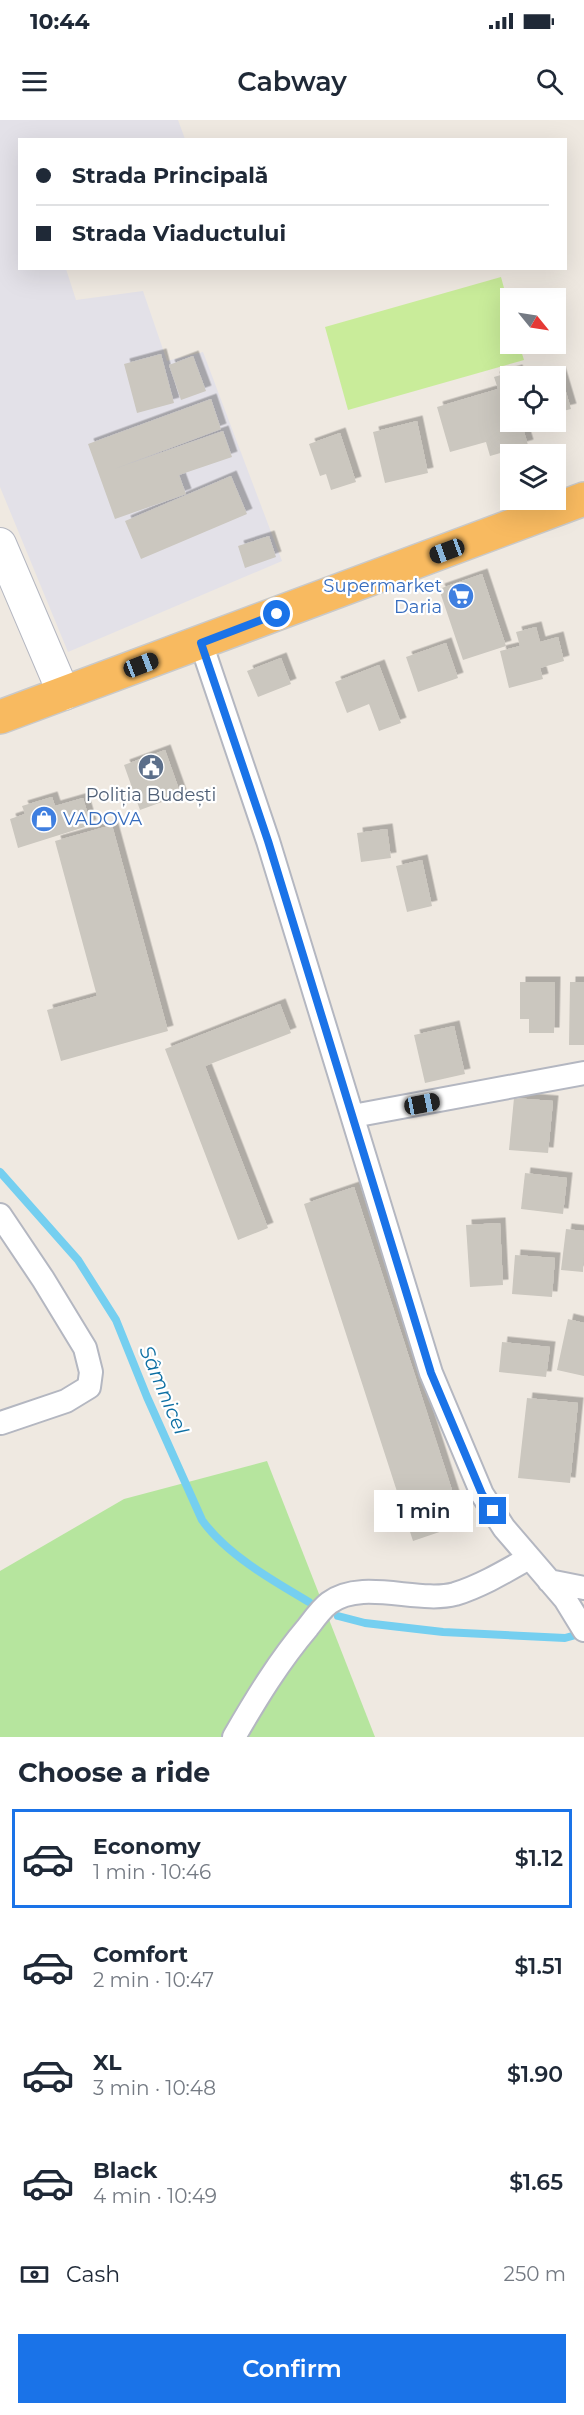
<!DOCTYPE html>
<meta charset="utf-8">
<style>
body{margin:0;font-family:Montserrat,sans-serif;background:#f6f6f7;color:#1f2937;height:100vh;display:flex;flex-direction:column;font-size:22px;white-space:nowrap}
*{box-sizing:border-box;margin:0}
p{font-size:20px;color:#747a83}
.icon{flex:none;width:33px;height:33px;fill:none;stroke:currentColor;stroke-width:2;stroke-linecap:round;stroke-linejoin:round}
.map{position:relative;height:1617px;overflow:hidden}
.side{display:flex;flex-direction:column;background:#fff;flex:1}
.side>*{flex:none}
.guide{position:absolute;left:18px;top:18px;width:549px;height:132px;border-radius:0px;box-shadow:0 6px 24px #0002;display:grid;align-content:center;height:132px;padding:0 18px;background:#fff}
.needle{width:39px;rotate:120deg}
.fabs{position:absolute;left:500px;top:168px;display:grid;gap:12px}
.fabs a{display:grid;place-items:center;width:66px;height:66px;border-radius:0px;background:#fff;box-shadow:0 6px 24px #0002;font-size:30px}
.end{position:absolute;width:27px;height:27px;margin:-14px;border:8px solid #1a73e8;background:#fff;box-shadow:0 0 0 3px #fff}
.from{border-radius:50%}
.bubble{position:absolute;height:42px;border-radius:0px;background:#fff;box-shadow:0 6px 24px #0002;font-size:20px;font-weight:600;line-height:42px;text-align:center}
.car{position:absolute;width:18px;height:36px;margin:-18px -9px;border-radius:8px;box-shadow:0 0 4px 2px #0007;background:linear-gradient(#222 24%,#8ab4d8 0 40%,#222 0 76%,#8ab4d8 0 86%,#222 0)}
.guide b{display:flex;align-items:center;gap:21px;height:57px;font-size:22px}
.guide b+b{border-top:2px solid #e0e1e3}
.guide i{width:15px;height:15px;background:#1f2937}
ul{padding:0;list-style:none}
li{display:flex;align-items:center;gap:18px;height:99px;margin:0 12px 9px;padding:0 6px;border:3px solid transparent;border-radius:0px}
li div{flex:1}
li b{display:block;font-size:22px}
li em{font-style:normal;font-weight:600}
li.current{border-color:#1a73e8}
li>.icon{width:54px;height:54px;stroke-width:1.5}
h2{padding:0 18px;font-size:27px;line-height:72px}
.pay{display:flex;align-items:center;gap:15px;height:66px;padding:0 18px;font-size:22px}
.pay p{margin-inline-start:auto}
.primary-button{display:flex;gap:12px;margin-top:auto;padding:12px 18px}
.primary-button a{flex:1;height:69px;border-radius:0px;background:#1a73e8;color:#fff;font-size:24px;font-weight:600;line-height:69px;text-align:center}
.status{display:flex;justify-content:space-between;align-items:center;height:42px;padding:0 30px;background:#fff;direction:ltr}
.status svg{height:16px;fill:currentColor}
header{display:flex;justify-content:space-between;align-items:center;height:78px;padding:0 18px;background:#fff;font-size:27px;font-weight:600}
.map>svg:first-child{display:block}
</style>
<div class="status"><b>10:44</b><svg viewBox="0 0 49 12"><path d="M0 12V9h3v3zM5 12V6h3v6zM10 12V3h3v9zM15 12V0h3v12zM26 1h20v11H26zM47 4h2v5h-2z"/></svg></div>
<header><svg class="icon" aria-label="menu" viewBox="0 0 24 24"><path d="M4 6h16M4 12h16M4 18h16"/></svg>Cabway<svg class="icon" aria-label="search" viewBox="0 0 24 24"><circle cx="10" cy="10" r="6"/><path d="M15 15l6 6"/></svg></header>
<div class="map">
<svg width="584" height="1617" viewBox="0 0 584 1617">
<defs>
<filter id="shadow"><feDropShadow dx="5.5" dy="-5.5" stdDeviation="0" flood-color="#0004"/></filter>
</defs>
<rect width="100%" height="100%" fill="#efe9e1"/>
<!-- industrial -->
<path fill="#e3e1e8" d="M0,0H178L185,19L20,20V148L66,149L76,180L143,171L167,241L203,232L282,441L68,532L0,367Z"/>
<!-- green -->
<path fill="#b6e59e" d="M267,1341L375,1617H0V1451L124,1379Z"/>
<!-- pitch -->
<path fill="#c9ec9a" d="M501,157L510,190V224H519L524,240L348,290L325,207Z"/>
<g fill="none" stroke-linecap="round" stroke-linejoin="round">
<!-- stream -->
<path stroke="#75cff0" stroke-width="8" d="M0,1052L78,1140L116,1200L147,1277L202,1400C226,1434 273,1461 309,1482
M338,1496L365,1503L443,1512L565,1518L583,1513"/>
</g>
<!-- building -->
<path fill="#cbc7bf" filter="url(#shadow)" d="M161,234L174,283L137,293L124,244Z
M193,236L206,271L181,280L169,245Z
M517,250L519,256H510V302H521L528,325L490,336L486,322L450,332L437,287L498,269L494,257Z
M560,252L571,289L555,293V256H548Z
M211,279L221,309L114,349L223,311L232,337L179,355L186,374L115,399L88,324Z
M417,301L428,353L385,363L373,312Z
M340,313L356,362L331,370L326,354L320,356L309,324Z
M231,356L247,394L141,439L125,401Z
M269,416L276,437L245,448L238,426Z
M482,454L506,526L463,540L439,469Z
M536,507L540,522L558,517L564,541L540,548L543,559L509,568L500,531L520,526L516,512Z
M446,523L458,558L418,572L406,537Z
M281,538L291,564L258,577L247,551Z
M379,545L401,603L379,611L369,584L347,593L335,562Z
M165,630L181,675L140,690L124,645Z
M52,677L55,686L83,678L91,705L18,728L10,699L25,694L22,686Z
M112,705L168,911L61,941L47,890L97,876L55,721Z
M387,709L391,738L361,742L357,713Z
M422,740L432,786L407,792L396,746Z
M520,862H555L554,913H529V899H520Z
M570,862H584V925H569Z
M280,884L291,913L205,946L268,1108L238,1120L165,929Z
M454,906L465,954L425,963L414,915Z
M514,978L553,981L548,1033L509,1030Z
M525,1053L567,1058L563,1094L521,1089Z
M354,1067L463,1404L413,1421L304,1084Z
M500,1103L503,1165L470,1167L466,1105Z
M566,1109L584,1111L583,1152L561,1150Z
M515,1135L555,1138L552,1177L512,1174Z
M568,1199L584,1203V1256L557,1250Z
M502,1222L550,1227L546,1257L499,1252Z
M527,1278L578,1283L570,1363L518,1358Z"/>
<g fill="none" stroke-linecap="round" stroke-linejoin="round">
<defs>
<path id="minor" d="M201,523L268,721L431,1253L482,1374L504,1408L565,1479L584,1510
M353,996L584,953
M0,1095L43,1159L85,1228L91,1252L89,1267L66,1281L1,1303
M549,1461L584,1468
M234,1617C256,1579 279,1541 308,1507C314,1499 321,1489 329,1483C362,1458 418,1484 455,1474C481,1466 506,1451 529,1438"/>
<path id="secondary" d="M0,424L64,574"/>
<path id="trunk" d="M0,597L584,379"/>
</defs>
<!-- minor casing -->
<use href="#minor" stroke="#b4b7c1" stroke-width="26"/>
<!-- secondary casing -->
<use href="#secondary" stroke="#b4b7c1" stroke-width="34"/>
<!-- trunk casing -->
<use href="#trunk" stroke="#c9c9c9" stroke-width="36"/>
<!-- minor -->
<use href="#minor" stroke="#fff" stroke-width="22"/>
<!-- secondary -->
<use href="#secondary" stroke="#fff" stroke-width="32"/>
<!-- trunk -->
<use href="#trunk" stroke="#f8ba60" stroke-width="33"/>
</g>
<g fill="none" stroke-linecap="round" stroke-linejoin="round">
<!-- route -->
<path stroke="#1a73e8" stroke-width="8" d="M277,494L201,523L268,721L431,1253L482,1374L493,1391"/>
</g>
<!-- icons -->
<defs>
<symbol id="supermarket-disc" viewBox="-11 -11 22 22"><circle r="9.5" fill="#3f7fe0" stroke="#fff"/><path d="M-6-5.5h2.5l.6 2H6L4.5 2H-2.5L-4.4-4H-6ZM-1.5 3.2a1.3 1.3 0 1 0 .1 0ZM3 3.2a1.3 1.3 0 1 0 .1 0Z" fill="#fff"/></symbol>
<symbol id="civic-disc" viewBox="-11 -11 22 22"><circle r="9.5" fill="#5c6f8a" stroke="#fff"/><path d="M-.6-6.5H3V-4.5H.6V-3L4-1V1h2V6H-6V1h2V-1L-.6-3ZM-1.2 2.5V6h2.4V2.5Z" fill="#fff"/></symbol>
<symbol id="shop-disc" viewBox="-11 -11 22 22"><circle r="9.5" fill="#3f7fe0" stroke="#fff"/><path d="M-5-2.5h2.3a2.7 3.5 0 0 1 5.4 0H5L5.5 6h-11ZM-1.5-2.5h3a1.5 2.3 0 0 0-3 0Z" fill="#fff"/></symbol>
</defs>
<g fill-rule="evenodd">
<use href="#supermarket-disc" x="446" y="461" width="30" height="30"/>
<use href="#civic-disc" x="136" y="632" width="30" height="30"/>
<use href="#shop-disc" x="29" y="684" width="30" height="30"/>
</g>
<g text-anchor="middle" dominant-baseline="central" stroke-width="4.5" stroke-linejoin="round" paint-order="stroke">
<!-- shop labels -->
<g font-size="18" fill="#366cbe" stroke="#fff" text-anchor="end">
<text x="442" y="466">Supermarket<tspan x="442" dy="21">Daria</tspan></text>
<text x="63" y="699" text-anchor="start">VADOVA</text>
</g>
<!-- service labels -->
<g font-size="18" fill="#4e5e75" stroke="#fff">
<text x="151" y="675">Poliția Budești</text>
</g>
<!-- water labels -->
<g font-size="20" font-style="italic" fill="#0d6fa3" stroke="#fff">
<text transform="translate(164 1270) rotate(67)">Sâmnicel</text>
</g>
</g>
</svg>
<div class="fabs">
<a><svg class="needle" viewBox="-14 -14 28 28"><path d="M0-13l5 13h-10z" fill="#e53935"/><path d="M0 13l5-13h-10z" fill="#747a83"/></svg></a>
<a><svg class="icon" aria-label="locate" viewBox="0 0 24 24"><circle cx="12" cy="12" r="6"/><path d="M12 2v4M12 18v4M2 12h4M18 12h4"/></svg></a>
<a><svg class="icon" aria-label="layers" viewBox="0 0 24 24"><path d="M12 4l9 5-9 5-9-5zM3 14l9 5 9-5"/></svg></a>
</div>
<i class="end from" style="left:277px;top:494px"></i>
<i class="end" style="left:493px;top:1391px"></i>
<div class="bubble" style="left:374px;top:1370px;width:99px">1 min</div>
<i class="car" style="left:447px;top:431px;rotate:250deg"></i>
<i class="car" style="left:141px;top:545px;rotate:69deg"></i>
<i class="car" style="left:422px;top:984px;rotate:79deg"></i>
<div class="guide">
<b><i class="from"></i>Strada Principală</b>
<b><i></i>Strada Viaductului</b>
</div>
</div>
<section class="side">
<h2>Choose a ride</h2>
<ul>
<li class="current"><svg class="icon" aria-label="car" viewBox="0 0 24 24"><path d="M5 17H2v-5l4-1 3-4h7l3 4 3 1v5h-3M9 17h6M6 11h13"/><circle cx="7" cy="17" r="2"/><circle cx="17" cy="17" r="2"/></svg><div><b>Economy</b><p>1 min · 10:46</p></div><em>$1.12</em></li>
<li><svg class="icon" aria-label="car" viewBox="0 0 24 24"><path d="M5 17H2v-5l4-1 3-4h7l3 4 3 1v5h-3M9 17h6M6 11h13"/><circle cx="7" cy="17" r="2"/><circle cx="17" cy="17" r="2"/></svg><div><b>Comfort</b><p>2 min · 10:47</p></div><em>$1.51</em></li>
<li><svg class="icon" aria-label="car" viewBox="0 0 24 24"><path d="M5 17H2v-5l4-1 3-4h7l3 4 3 1v5h-3M9 17h6M6 11h13"/><circle cx="7" cy="17" r="2"/><circle cx="17" cy="17" r="2"/></svg><div><b>XL</b><p>3 min · 10:48</p></div><em>$1.90</em></li>
<li><svg class="icon" aria-label="car" viewBox="0 0 24 24"><path d="M5 17H2v-5l4-1 3-4h7l3 4 3 1v5h-3M9 17h6M6 11h13"/><circle cx="7" cy="17" r="2"/><circle cx="17" cy="17" r="2"/></svg><div><b>Black</b><p>4 min · 10:49</p></div><em>$1.65</em></li>
</ul>
<div class="pay"><svg class="icon" aria-label="cash" viewBox="0 0 24 24"><path d="M3 7h18v10H3z"/><circle cx="12" cy="12" r="2"/></svg>Cash<p>250 m</p></div>
<div class="primary-button"><a>Confirm</a></div>
</section>
